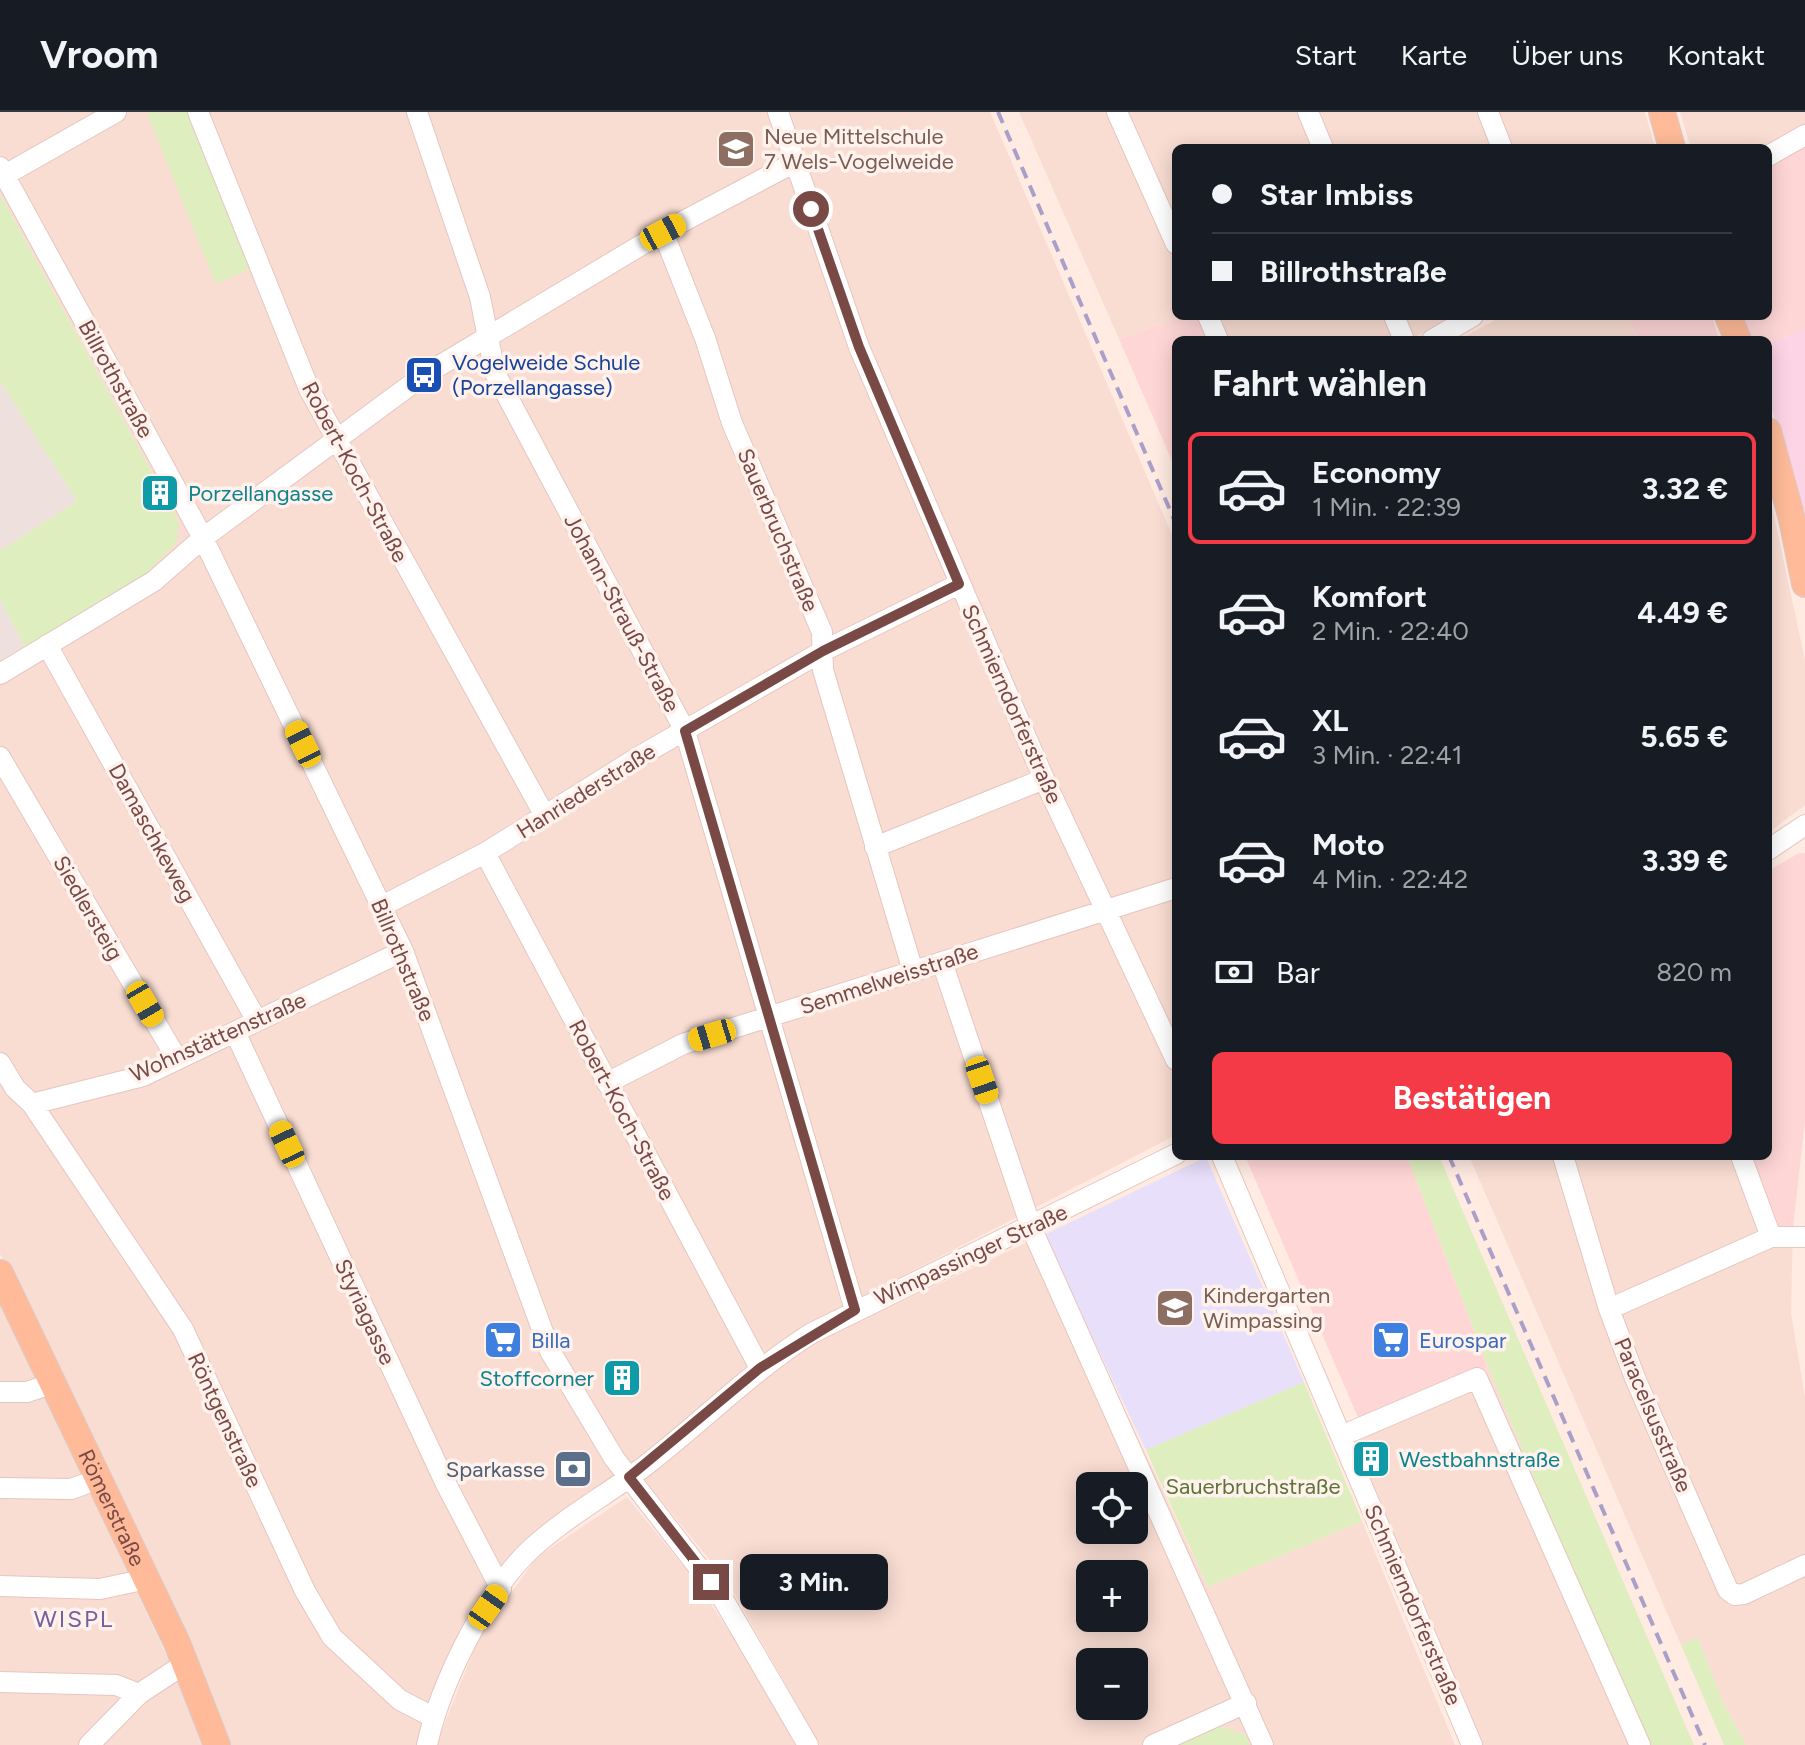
<!DOCTYPE html>
<html lang="de">
<meta charset="utf-8">
<style>
body{margin:0;font-family:Figtree,sans-serif;background:#242831;color:#f1f3f6;height:100vh;display:flex;flex-direction:column;font-size:30px;white-space:nowrap}
*{box-sizing:border-box;margin:0}
p{font-size:26px;color:#9ea1a6}
.icon{flex:none;width:44px;height:44px;fill:none;stroke:currentColor;stroke-width:2;stroke-linecap:round;stroke-linejoin:round}
.map{position:relative;flex:1;overflow:hidden}
.details{position:absolute;left:1172px;top:224px;width:600px;height:824px;display:flex;flex-direction:column;background:#171b24;border-radius:12px;box-shadow:0 4px 20px #0003}
.details>*{flex:none}
.guide{position:absolute;left:1172px;top:32px;width:600px;height:176px;border-radius:12px;box-shadow:0 4px 20px #0003;display:grid;align-content:center;height:176px;padding:0 40px;background:#171b24}
.buttons{position:absolute;left:1076px;top:1360px;display:grid;gap:16px}
.buttons a{display:grid;place-items:center;width:72px;height:72px;border-radius:12px;background:#171b24;box-shadow:0 4px 20px #0003;font-size:40px}
.end{position:absolute;width:36px;height:36px;margin:-18px;border:10px solid #794946;background:#fff;box-shadow:0 0 0 4px #fff}
.from{border-radius:50%}
.bubble{position:absolute;height:56px;border-radius:12px;background:#171b24;box-shadow:0 4px 20px #0003;font-size:26px;font-weight:700;line-height:56px;text-align:center}
.car{position:absolute;width:24px;height:48px;margin:-24px -12px;border-radius:10px;box-shadow:0 0 6px 2px #0007;background:linear-gradient(#f5c518 24%,#345 0 40%,#f5c518 0 76%,#345 0 86%,#f5c518 0)}
.guide b{display:flex;align-items:center;gap:28px;height:76px;font-size:30px}
.guide b+b{border-top:2px solid #363941}
.guide i{width:20px;height:20px;background:#f1f3f6}
ul{padding:0;list-style:none}
li{display:flex;align-items:center;gap:24px;height:112px;margin:0 16px 12px;padding:0 24px;border:4px solid transparent;border-radius:12px}
li div{flex:1}
li b{display:block;font-size:30px}
li em{font-style:normal;font-weight:700}
li.on{border-color:#f53a47}
li>.icon{width:72px;height:72px;stroke-width:1.5}
h2{padding:0 40px;font-size:36px;line-height:96px}
.pay{display:flex;align-items:center;gap:20px;height:88px;padding:0 40px;font-size:30px}
.pay p{margin-inline-start:auto}
.action{display:flex;gap:16px;margin-top:auto;padding:16px 40px}
.action a{flex:1;height:92px;border-radius:12px;background:#f53a47;color:#fff;font-size:32px;font-weight:700;line-height:92px;text-align:center}
header{display:flex;align-items:center;gap:48px;box-sizing:border-box;height:112px;padding:0 40px;background:#171b24;border-bottom:2px solid #363941}
header strong{font-size:38px}
nav{display:flex;gap:44px;margin-inline-start:auto;font-size:28px}
.map>svg:first-child{display:block}
</style>
<header>
<strong>Vroom</strong>
<nav><a>Start</a><a>Karte</a><a>Über uns</a><a>Kontakt</a></nav>
</header>
<div class="map">
<svg width="1805" height="1633" viewBox="0 0 1805 1633">
<rect width="100%" height="100%" fill="#ffebe2"/>
<!-- residential -->
<path fill="#f9ddd3" fill-rule="evenodd" d="M0,0H990L1176,432V1023L794,1220L637,1347L524,1429L469,1497L417,1633H230L210,1578L0,1142V554L179,410L0,82Z
M1019,0H1645L1655,36H1176V204H1183L1119,227Z
M1680,0H1805V34L1768,54V36H1691Z
M1198,204H1453L1409,228H1210Z
M1502,204H1627L1640,228H1459Z
M1768,376L1805,548V693L1768,721Z
M1469,1044H1743L1767,1122L1793,1115L1791,1201L1805,1285V1633H1746L1723,1590L1698,1526L1681,1533Z
M1043,1123L1208,1475L1362,1409L1455,1633H1250L1246,1623L1176,1633H820L727,1469L642,1365L757,1269L826,1225ZM1090,1374H1134V1418H1090ZM1090,1462H1134V1506H1090ZM1090,1550H1134V1594H1090Z
M0,1188L186,1585L203,1633H0Z
M1488,1255L1645,1633H1483L1359,1338L1360,1310Z
M627,1385L697,1471L750,1551L795,1633H436L479,1525L537,1445Z"/>
<!-- commercial -->
<path fill="#ffd6d6" d="M1805,34V218L1768,231L1750,228L1742,204H1768V54Z
M1183,204H1197L1210,228H1176V358L1119,227Z
M1627,204H1712L1718,223L1712,228H1640Z
M1799,741H1805V1010L1793,1115L1767,1122L1743,1044H1768V759Z
M1245,1044H1407L1488,1255L1360,1310Z"/>
<!-- industrial -->
<path fill="#ede0dd" d="M0,269L77,389L0,439Z
M0,487L26,537L0,554Z"/>
<!-- education -->
<path fill="#e8dffb" d="M1206,1045L1304,1270L1146,1338L1044,1123Z"/>
<!-- medical -->
<path fill="#fdd4e5" d="M1805,218V401L1768,285V231Z"/>
<!-- green -->
<path fill="#dfeebf" d="M190,0L253,155L216,172L147,1Z
M0,82L179,410L176,431L141,467L26,537L0,487V439L77,389L0,269Z
M1407,1044H1439L1694,1633H1645L1488,1255Z
M1304,1270L1362,1409L1208,1475L1146,1338Z
M1698,1526L1723,1590L1746,1633H1724L1681,1533Z
M1220,1614L1246,1623L1250,1633H1176Z"/>
<g fill="none" stroke-linecap="round" stroke-linejoin="round">
<defs>
<path id="minor" d="M198,0L309,277L545,704
M417,0L480,185L495,261L685,619L855,1198
M778,0L859,235L1044,667L1176,948
M1117,0L1176,132
M1308,0L1323,36
M1488,0L1502,36
M1768,44L1805,23
M0,55L203,426L403,839L550,1239L614,1346L723,1487L808,1633
M5,63L116,0
M663,120L705,226L732,311L822,520L823,558L913,859
M1208,204L1218,228
M1394,204L1404,228
M1432,228L1473,204
M47,533L257,909
M0,562L154,469L203,426L424,263L663,120L797,49
M0,645L177,947
M875,735L1044,667
M1768,738L1805,713
M485,741L760,1256
M382,794L485,741L640,644L823,539L959,472
M942,850L1031,1115L1263,1633
M235,920L445,1370L501,1477
M0,951L15,976L32,992L143,964L403,839
M607,971L683,932L1176,776
M32,992L183,1217L305,1479L332,1525L400,1588L433,1605
M1222,1044L1472,1633
M1563,1044L1609,1197L1635,1266L1728,1478L1735,1483L1744,1482L1805,1453
M1741,1044L1771,1125
M1609,1197L1771,1125H1805
M0,1280H27L54,1271
M1341,1324L1477,1266L1640,1633
M0,1376L71,1377L99,1367
M0,1474L100,1477L147,1467
M0,1570L116,1573L139,1582
M89,1633L139,1582L186,1551
M427,1633C440,1573 486,1478 532,1436C568,1403 612,1380 650,1350C705,1307 753,1258 812,1221L1176,1042
M1153,1633L1246,1591"/>
<g id="major">
<path d="M1662,0L1672,36"/>
<path d="M1728,204L1738,228"/>
<path d="M1768,319L1792,407L1805,472"/>
<path id="s1" d="M0,1161L177,1531L217,1633"/>
</g>
</defs>
<!-- minor casing -->
<use href="#minor" stroke="#e6c6bf" stroke-width="22"/>
<!-- major casing -->
<use href="#major" stroke="#d9cccb" stroke-width="28"/>
<!-- minor -->
<use href="#minor" stroke="#fff" stroke-width="20"/>
<!-- major -->
<use href="#major" stroke="#fb9" stroke-width="26"/>
<!-- rail -->
<path stroke="#aa9fc9" stroke-width="4" stroke-dasharray="12 8" stroke-linecap="butt" d="M998,0L1176,412
M1449,1044L1705,1633"/>
</g>
<g fill="none" stroke-linecap="round" stroke-linejoin="round">
<!-- route -->
<path stroke="#794946" stroke-width="10" d="M711,1470L629,1365L760,1256L855,1198L685,619L823,539L959,472L859,235L811,97"/>
</g>
<!-- icons -->
<defs>
<symbol id="school-square" viewBox="-11 -11 22 22"><rect x="-9" y="-9" width="18" height="18" rx="4" fill="#8d6e63" stroke="#fff1eb"/><path d="M0-5L7-2L0 1L-7-2ZM-4 1L0 2.5L4 1V4Q0 6-4 4Z" fill="#fff"/></symbol>
<symbol id="bus-square" viewBox="-11 -11 22 22"><rect x="-9" y="-9" width="18" height="18" rx="4" fill="#1a4fb4" stroke="#fff1eb"/><path d="M-5-6H5V4H4V6H2V4H-2V6H-4V4H-5ZM-3.5-4V0h7V-4ZM-3.5 1.2v1.5H-2V1.2ZM2 1.2v1.5H3.5V1.2Z" fill="#fff"/></symbol>
<symbol id="building-square" viewBox="-11 -11 22 22"><rect x="-9" y="-9" width="18" height="18" rx="4" fill="#0f9aa8" stroke="#fff1eb"/><path d="M-4-6H4V6H1V3H-1V6H-4ZM-2.5-4.3h1.7v1.8h-1.7ZM.8-4.3h1.7v1.8H.8ZM-2.5-1h1.7V.8h-1.7ZM.8-1h1.7V.8H.8Z" fill="#fff"/></symbol>
<symbol id="supermarket-square" viewBox="-11 -11 22 22"><rect x="-9" y="-9" width="18" height="18" rx="4" fill="#3f7fe0" stroke="#fff1eb"/><path d="M-6-5.5h2.5l.6 2H6L4.5 2H-2.5L-4.4-4H-6ZM-1.5 3.2a1.3 1.3 0 1 0 .1 0ZM3 3.2a1.3 1.3 0 1 0 .1 0Z" fill="#fff"/></symbol>
<symbol id="bank-square" viewBox="-11 -11 22 22"><rect x="-9" y="-9" width="18" height="18" rx="4" fill="#5c6f8a" stroke="#fff1eb"/><path d="M-6-4H6V4H-6ZM0-2.3a2.3 2.3 0 1 0 0 4.6a2.3 2.3 0 1 0 0-4.6Z" fill="#fff"/></symbol>
</defs>
<g fill-rule="evenodd">
<use href="#school-square" x="714" y="15" width="44" height="44"/>
<use href="#bus-square" x="402" y="241" width="44" height="44"/>
<use href="#building-square" x="138" y="359" width="44" height="44"/>
<use href="#school-square" x="1153" y="1174" width="44" height="44"/>
<use href="#supermarket-square" x="481" y="1206" width="44" height="44"/>
<use href="#supermarket-square" x="1369" y="1206" width="44" height="44"/>
<use href="#building-square" x="600" y="1244" width="44" height="44"/>
<use href="#building-square" x="1349" y="1325" width="44" height="44"/>
<use href="#bank-square" x="551" y="1335" width="44" height="44"/>
</g>
<g text-anchor="middle" dominant-baseline="central" stroke-width="7" stroke-linejoin="round" paint-order="stroke">
<!-- education labels -->
<g font-size="22" fill="#785e54" stroke="#fff1eb" text-anchor="start">
<text x="764" y="24">Neue Mittelschule<tspan x="764" dy="25">7 Wels-Vogelweide</tspan></text>
<text x="1203" y="1183">Kindergarten<tspan x="1203" dy="25">Wimpassing</tspan></text>
</g>
<!-- transit labels -->
<g font-size="22" fill="#164399" stroke="#fff1eb" text-anchor="start">
<text x="452" y="250">Vogelweide Schule<tspan x="452" dy="25">(Porzellangasse)</tspan></text>
</g>
<!-- street labels -->
<g font-size="22" fill="#794946" stroke="#fff1eb">
<text transform="translate(116 267) rotate(61)">Billrothstraße</text>
<text transform="translate(355 360) rotate(62)">Robert-Koch-Straße</text>
<text transform="translate(778 418) rotate(67)">Sauerbruchstraße</text>
<text transform="translate(622 501) rotate(62)">Johann-Strauß-Straße</text>
<text transform="translate(1012 592) rotate(66)">Schmierndorferstraße</text>
<text transform="translate(586 679) rotate(-32)">Hanriederstraße</text>
<text transform="translate(152 721) rotate(61)">Damaschkeweg</text>
<text transform="translate(88 796) rotate(60)">Siedlersteig</text>
<text transform="translate(403 848) rotate(67)">Billrothstraße</text>
<text transform="translate(889 867) rotate(-18)">Semmelweisstraße</text>
<text transform="translate(218 925) rotate(-24)">Wohnstättenstraße</text>
<text transform="translate(622 998) rotate(62)">Robert-Koch-Straße</text>
<text transform="translate(971 1143) rotate(-25)">Wimpassinger Straße</text>
<text transform="translate(365 1200) rotate(65)">Styriagasse</text>
<text transform="translate(1653 1303) rotate(67)">Paracelsusstraße</text>
<text transform="translate(225 1308) rotate(65)">Röntgenstraße</text>
<text stroke="none"><textPath href="#s1" startOffset="260">Römerstraße</textPath></text>
<text transform="translate(1413 1493) rotate(67)">Schmierndorferstraße</text>
</g>
<!-- culture labels -->
<g font-size="22" fill="#0d838f" stroke="#fff1eb" text-anchor="start">
<text x="188" y="381">Porzellangasse</text>
<text x="594" y="1266" text-anchor="end">Stoffcorner</text>
<text x="1399" y="1347">Westbahnstraße</text>
</g>
<!-- shop labels -->
<g font-size="22" fill="#366cbe" stroke="#fff1eb" text-anchor="start">
<text x="531" y="1228">Billa</text>
<text x="1419" y="1228">Eurospar</text>
</g>
<!-- service labels -->
<g font-size="22" fill="#4e5e75" stroke="#fff1eb" text-anchor="end">
<text x="545" y="1357">Sparkasse</text>
</g>
<!-- park labels -->
<g font-size="22" fill="#5b7437" stroke="#fff1eb">
<text x="1253" y="1374">Sauerbruchstraße</text>
</g>
<!-- neighbourhood labels -->
<g font-size="24" letter-spacing="2" fill="#77609d" stroke="#fff1eb">
<text x="74" y="1506">WISPL</text>
</g>
</g>
</svg>
<div class="buttons">
<a><svg class="icon" aria-label="locate" viewBox="0 0 24 24"><circle cx="12" cy="12" r="6"/><path d="M12 2v4M12 18v4M2 12h4M18 12h4"/></svg></a>
<a>+</a>
<a>−</a>
</div>
<i class="end from" style="left:811px;top:97px"></i>
<i class="end" style="left:711px;top:1470px"></i>
<div class="bubble" style="left:740px;top:1442px;width:148px">3 Min.</div>
<i class="car" style="left:663px;top:120px;rotate:62deg"></i>
<i class="car" style="left:303px;top:632px;rotate:334deg"></i>
<i class="car" style="left:145px;top:892px;rotate:150deg"></i>
<i class="car" style="left:712px;top:923px;rotate:253deg"></i>
<i class="car" style="left:982px;top:968px;rotate:161deg"></i>
<i class="car" style="left:287px;top:1032px;rotate:335deg"></i>
<i class="car" style="left:488px;top:1495px;rotate:35deg"></i>
<div class="guide">
<b><i class="from"></i>Star Imbiss</b>
<b><i></i>Billrothstraße</b>
</div>
<section class="details">
<h2>Fahrt wählen</h2>
<ul>
<li class="on"><svg class="icon" aria-label="car" viewBox="0 0 24 24"><path d="M5 17H2v-5l4-1 3-4h7l3 4 3 1v5h-3M9 17h6M6 11h13"/><circle cx="7" cy="17" r="2"/><circle cx="17" cy="17" r="2"/></svg><div><b>Economy</b><p>1 Min. · 22:39</p></div><em>3.32 €</em></li>
<li><svg class="icon" aria-label="car" viewBox="0 0 24 24"><path d="M5 17H2v-5l4-1 3-4h7l3 4 3 1v5h-3M9 17h6M6 11h13"/><circle cx="7" cy="17" r="2"/><circle cx="17" cy="17" r="2"/></svg><div><b>Komfort</b><p>2 Min. · 22:40</p></div><em>4.49 €</em></li>
<li><svg class="icon" aria-label="car" viewBox="0 0 24 24"><path d="M5 17H2v-5l4-1 3-4h7l3 4 3 1v5h-3M9 17h6M6 11h13"/><circle cx="7" cy="17" r="2"/><circle cx="17" cy="17" r="2"/></svg><div><b>XL</b><p>3 Min. · 22:41</p></div><em>5.65 €</em></li>
<li><svg class="icon" aria-label="car" viewBox="0 0 24 24"><path d="M5 17H2v-5l4-1 3-4h7l3 4 3 1v5h-3M9 17h6M6 11h13"/><circle cx="7" cy="17" r="2"/><circle cx="17" cy="17" r="2"/></svg><div><b>Moto</b><p>4 Min. · 22:42</p></div><em>3.39 €</em></li>
</ul>
<div class="pay"><svg class="icon" aria-label="cash" viewBox="0 0 24 24"><path d="M3 7h18v10H3z"/><circle cx="12" cy="12" r="2"/></svg>Bar<p>820 m</p></div>
<div class="action"><a>Bestätigen</a></div>
</section>
</div>
